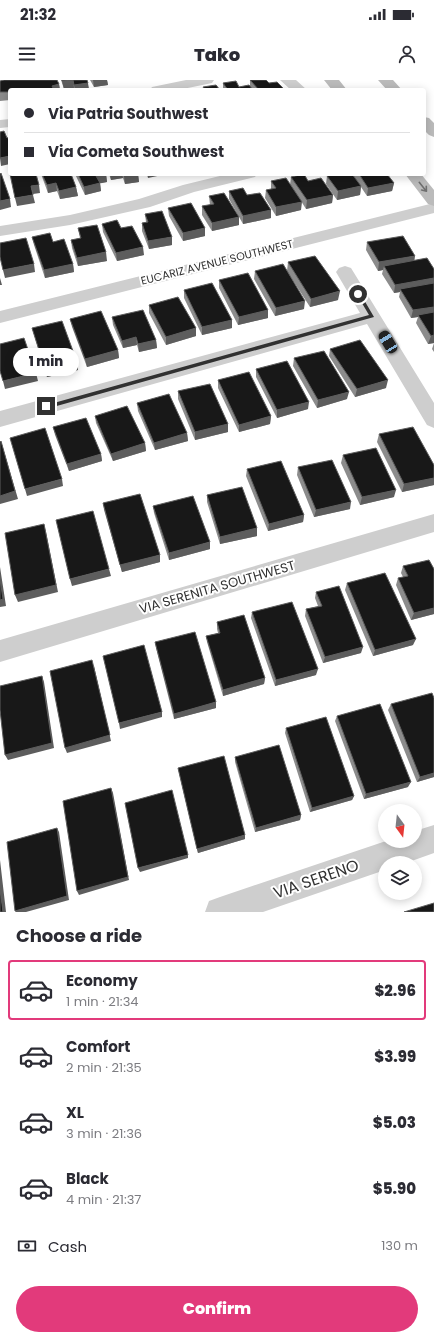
<!DOCTYPE html>
<meta charset="utf-8">
<style>
body{margin:0;font-family:Poppins,sans-serif;background:#f7f7f7;color:#2b2b33;height:100vh;display:flex;flex-direction:column;font-size:15px;white-space:nowrap}
*{box-sizing:border-box;margin:0}
p{font-size:13px;color:#7c7c81}
.icon{flex:none;width:22px;height:22px;fill:none;stroke:currentColor;stroke-width:2;stroke-linecap:round;stroke-linejoin:round}
.map{position:relative;height:832px;overflow:hidden}
.sheet{display:flex;flex-direction:column;background:#fff;flex:1}
.sheet>*{flex:none}
.banner{position:absolute;left:8px;top:8px;width:418px;height:88px;border-radius:4px;box-shadow:0 2px 10px #0003;display:grid;align-content:center;height:88px;padding:0 16px;background:#fff}
.needle{width:26px;rotate:165deg}
.tools{position:absolute;left:378px;top:724px;display:grid;gap:8px}
.tools a{display:grid;place-items:center;width:44px;height:44px;border-radius:50%;background:#fff;box-shadow:0 2px 10px #0003;font-size:20px}
.end{position:absolute;width:18px;height:18px;margin:-9px;border:5px solid #313131;background:#fff;box-shadow:0 0 0 2px #fff}
.from{border-radius:50%}
.bubble{position:absolute;height:28px;border-radius:14px;background:#fff;box-shadow:0 2px 10px #0003;font-size:13px;font-weight:800;line-height:28px;text-align:center}
.car{position:absolute;width:12px;height:24px;margin:-12px -6px;border-radius:5px;box-shadow:0 0 3px 1px #0007;background:linear-gradient(#222 24%,#8ab4d8 0 40%,#222 0 76%,#8ab4d8 0 86%,#222 0)}
.banner b{display:flex;align-items:center;gap:14px;height:38px;font-size:15px}
.banner b+b{border-top:1px solid #e1e1e2}
.banner i{width:10px;height:10px;background:#2b2b33}
ul{padding:0;list-style:none}
li{display:flex;align-items:center;gap:12px;height:60px;margin:0 8px 6px;padding:0 8px;border:2px solid transparent;border-radius:4px}
li div{flex:1}
li b{display:block;font-size:15px}
li em{font-style:normal;font-weight:800}
li.current{border-color:#e23a7b}
li>.icon{width:36px;height:36px;stroke-width:1.5}
h2{padding:0 16px;font-size:18px;line-height:48px}
.pay{display:flex;align-items:center;gap:10px;height:44px;padding:0 16px;font-size:15px}
.pay p{margin-inline-start:auto}
.action{display:flex;gap:8px;margin-top:auto;padding:8px 16px}
.action a{flex:1;height:46px;border-radius:24px;background:#e23a7b;color:#fff;font-size:16px;font-weight:800;line-height:46px;text-align:center}
.status{display:flex;justify-content:space-between;align-items:center;height:28px;padding:0 20px;background:#fff;direction:ltr}
.status svg{height:11px;fill:currentColor}
header{display:flex;justify-content:space-between;align-items:center;height:52px;padding:0 16px;background:#fff;font-size:18px;font-weight:800}
.map>svg:first-child{display:block}
</style>
<div class="status"><b>21:32</b><svg viewBox="0 0 49 12"><path d="M0 12V9h3v3zM5 12V6h3v6zM10 12V3h3v9zM15 12V0h3v12zM26 1h20v11H26zM47 4h2v5h-2z"/></svg></div>
<header><svg class="icon" aria-label="menu" viewBox="0 0 24 24"><path d="M4 6h16M4 12h16M4 18h16"/></svg>Tako<svg class="icon" aria-label="person" viewBox="0 0 24 24"><circle cx="12" cy="8" r="4"/><path d="M4 21q1-7 8-7t8 7"/></svg></header>
<div class="map">
<svg width="434" height="832" viewBox="0 0 434 832">
<rect width="100%" height="100%" fill="#fff"/>
<g fill="none" stroke-linecap="round" stroke-linejoin="round">
<!-- street -->
<path fill="#cecece" fill-rule="evenodd" d="M186,0H214L212,3L178,10H150L152,7Z
M280,0H296L307,10H291Z
M10,39V47L0,48V40Z
M228,94H257L255,97L194,112L150,127L70,145L0,156V146L70,135L139,119L183,105Z
M434,123V133L0,243V231Z
M345,186L351,188L434,323V348L427,345L367,244L0,347V331L360,233L336,192L339,188Z
M434,434V452L0,582V560Z
M434,745V773L406,783H385V790L263,832H205L209,821L220,817L386,761H415V751Z"/>
<!-- secondary -->
<path fill="#bbb" fill-rule="evenodd" d="M324,0H339L347,10H332Z
M378,0H393L402,10H387Z
M424,37L429,38L434,43V57L429,55L424,50Z
M405,94H421L434,110V126L428,124Z"/>
</g>
<!-- wall -->
<path fill="#8c8c8c" d="M61,0H87L89,10H74V8L64,9Z
M90,0H107L108,5L94,7Z
M250,0L269,3L285,10H223V3L239,7L250,6Z
M0,1L59,4L60,10H10V20L0,21Z
M41,94H71L76,107L78,116L60,119L57,111L48,113Z
M75,94H106L107,102L100,103L101,111L85,115Z
M109,94H138L139,102L125,104L123,98L111,100Z
M332,94H352L357,101L352,94H387L394,103L392,111L367,116L361,107L360,115L337,120L326,104L327,96L332,95Z
M291,97L308,101L333,115L332,123L306,129L301,121V130L276,136L265,118L266,110L271,109V101L290,105Z
M229,111L247,115L271,130V138L243,144L229,119Z
M209,116L239,137V145L212,151L202,135V126L210,125Z
M168,128L205,148V156L183,161L169,136Z
M145,134L172,165L149,169L142,151V143L146,142Z
M102,144L121,148L144,175L117,181L103,152Z
M78,148L107,181L78,186L72,168L71,160L80,158Z
M32,157L53,162L73,184L74,192L45,198L34,165Z
M367,162L414,180L434,189V272L432,269L434,263L428,264L416,243L418,237L411,238L399,217L400,212L394,213L382,194L383,190L378,191L366,170Z
M288,182L338,220L310,227L287,191Z
M255,191L304,229L275,236L254,199Z
M219,200L268,230V238L238,245L219,208Z
M184,210L232,240V248L202,255L184,218Z
M149,225L196,248V256L166,265L149,233Z
M112,237L156,260L157,268L139,272L137,265L123,268L113,245Z
M70,239L118,270L119,278L87,287L72,247Z
M32,248L77,282L78,290L47,297Z
M330,269L386,308L355,317L329,276Z
M294,278L347,319L317,328L293,286Z
M256,289L308,329L277,338L256,297Z
M218,300L271,336L270,344L239,352L218,308Z
M178,311L228,344V352L195,360L178,319Z
M137,323L187,353L188,361L155,370L138,331Z
M95,336L145,363L146,371L113,381L96,343Z
M53,347L101,374L102,381L69,391L55,355Z
M379,354L434,385V405L402,412L377,362Z
M343,375L394,417L360,425L341,383Z
M298,387L350,429L314,437L297,395Z
M247,389L304,435L303,442L268,451L246,396Z
M207,415L257,448V456L220,464L207,422Z
M103,423L160,482L122,492L104,430Z
M153,426L210,469L169,480L154,433Z
M403,486L434,489V534L411,540L396,505L398,498L403,497L401,493Z
M347,503L413,565L373,576L345,510Z
M316,512L361,573L323,583L305,536L306,529L318,526L315,518Z
M252,532L316,595L275,606L251,538Z
M217,542L265,598L264,604L223,616L207,562L206,556L218,553L217,549Z
M155,562L216,628L174,639L156,568Z
M391,624L434,697L417,702L388,630Z
M337,636L408,707L364,719L335,641Z
M286,648L354,716L352,720L310,732L285,653Z
M235,677L301,735L300,740L255,752L235,682Z
M178,688L245,759L198,773L179,693Z"/>
<!-- shaded-wall -->
<path fill="#5d5d5d" d="M73,0L74,8L64,9L62,1Z
M93,0H107L108,5L94,7Z
M88,3L89,10H75L74,5Z
M59,4L60,10H52V6Z
M10,76V84L1,86L0,78Z
M104,94H106L107,102L97,104L96,96Z
M110,94H122L123,98L111,100Z
M138,94L139,102L125,104L124,96Z
M147,94H161L162,95L148,98Z
M56,103L57,111L48,113L47,105Z
M100,103L101,111L85,115L84,107Z
M394,103L392,111L367,116L368,108Z
M39,105L40,113L33,114L31,106Z
M361,106L360,115L337,120L338,111Z
M76,107L78,116L60,119L59,111Z
M33,115L35,123L17,126L15,118Z
M333,115L332,123L306,129L307,120Z
M10,119L11,127L0,130V121Z
M302,122L301,130L276,136V127Z
M271,130V138L243,144V136Z
M239,137V145L212,151V143Z
M205,148V156L183,161V153Z
M172,157V165L149,169L148,161Z
M143,167L144,175L117,181L116,173Z
M106,172L107,181L78,186L77,178Z
M415,176L414,184L384,186L383,190L378,191L379,182Z
M34,184L35,192L5,198L3,190Z
M73,184L74,192L45,198L44,190Z
M0,198L2,205H0Z
M434,198V206L400,209V212L394,213L395,205Z
M340,211L338,220L310,227L311,219Z
M305,221L304,229L275,236L276,228Z
M434,227V234L418,235V237L411,238L413,230Z
M268,230V238L238,245L239,237Z
M232,240V248L202,255V247Z
M196,248V256L166,265V257Z
M434,255V263L428,264L431,256Z
M136,257L137,265L123,268L122,261Z
M156,260L157,268L139,272L138,264Z
M118,270L119,278L87,287L85,279Z
M77,282L78,290L47,297L45,289Z
M36,293L38,301L5,309L3,301Z
M388,300L386,308L355,317L357,309Z
M349,312L347,319L317,328L318,320Z
M309,322L308,329L277,338V330Z
M271,336L270,344L239,352V345Z
M228,344V352L195,360V352Z
M187,353L188,361L155,370L154,363Z
M1,361L18,419L0,424V416Z
M145,363L146,371L113,381L111,374Z
M101,374L102,381L69,391L67,384Z
M434,398V405L402,412L404,404Z
M62,399L63,406L27,416L25,409Z
M396,410L394,417L360,425L362,417Z
M351,422L350,429L314,437L316,430Z
M304,435L303,442L268,451L269,444Z
M44,444L46,452L58,512L18,522L15,515Z
M257,448V456L220,464V457Z
M210,462V469L169,480V473Z
M160,475V482L122,492L120,485Z
M0,487L6,526L0,527Z
M109,489L111,496L72,506L70,499Z
M434,528V534L411,540L414,533Z
M416,559L413,565L373,576L375,570Z
M363,567L361,573L323,583L325,577Z
M94,586L111,661L67,673L65,668Z
M318,589L316,595L275,606L276,600Z
M42,596L44,602L54,668L8,680L5,675Z
M265,598L264,604L223,616V610Z
M216,622V628L174,639V634Z
M162,632V637L120,649L119,643Z
M434,693V697L417,702L420,697Z
M411,702L408,707L364,719L366,714Z
M111,708L113,713L129,800L79,815L77,811Z
M354,716L352,720L310,732L312,728Z
M301,735L300,740L255,752L256,748Z
M57,748L59,752L69,820L26,832H16L15,831Z
M245,755V759L198,773L197,769Z
M188,775V778L140,792L138,788Z
M0,780L6,832H3L0,808Z"/>
<!-- building -->
<path fill="#181818" stroke="#5d5d5d" d="M4,0H57L59,4L52,6L54,10H10V12H0V1Z
M62,0H87L88,3L74,5L73,0L62,1Z
M250,0H266L269,3L277,2L285,10H259Z
M236,1L239,7L249,5L253,10H228L223,3Z
M216,5L220,10H205L203,7Z
M4,51L7,58L10,57V76L0,78V52Z
M1,93L10,119L0,121V94Z
M10,94H36L39,105L31,106L33,115L15,118Z
M42,94H71L76,107L59,111L56,103L47,105Z
M78,94H104L96,96L100,103L84,107Z
M123,94H138L124,96Z
M304,94L308,101L321,98L333,115L307,120L291,97Z
M336,94H352L361,106L338,111L327,96Z
M359,94H387L394,103L368,108Z
M286,98L302,122L276,127L266,110L276,108L271,101Z
M243,108L247,115L260,113L271,130L243,136L229,111Z
M224,113L239,137L212,143L202,126L214,124L209,116Z
M191,123L205,148L183,153L168,128Z
M162,131L172,157L148,161L142,143L148,142L145,134Z
M117,140L121,148L132,146L143,167L116,173L102,144Z
M97,145L106,172L77,178L71,160L81,158L78,148Z
M50,153L53,162L64,159L73,184L44,190L32,157Z
M403,156L415,176L379,182L367,162Z
M26,158L34,184L3,190L0,177V163Z
M315,176L340,211L311,219L288,182Z
M427,178L434,189V198L395,205L384,186Z
M283,184L305,221L276,228L255,191Z
M248,193L268,230L239,237L219,200Z
M212,203L232,240L202,247L184,210Z
M434,203V227L413,230L400,209Z
M178,217L196,248L166,257L149,225Z
M143,230L156,260L138,264L136,257L122,261L112,237Z
M101,231L118,270L85,279L70,239Z
M434,232V255L431,256L418,235Z
M62,241L77,282L45,289L32,248Z
M24,258L36,293L3,301L0,291V264Z
M360,260L388,300L357,309L330,269Z
M324,271L349,312L318,320L294,278Z
M287,281L309,322L277,330L256,289Z
M249,292L271,336L239,345L218,300Z
M210,304L228,344L195,352L178,311Z
M169,314L187,353L154,363L137,323Z
M127,326L145,363L111,374L95,336Z
M86,338L101,374L67,384L53,347Z
M413,347L434,385V398L404,404L379,354Z
M45,348L62,399L25,409L10,358Z
M1,361L15,411L0,416V362Z
M376,368L396,410L362,417L343,375Z
M332,380L351,422L316,430L298,387Z
M281,381L304,435L269,444L247,389Z
M242,407L257,448L220,457L207,415Z
M140,414L160,475L120,485L103,423Z
M193,416L210,462L169,473L153,426Z
M93,431L109,489L70,499L56,440Z
M44,444L56,505L15,515L5,453Z
M429,480L434,489V528L414,533L398,498L408,496L403,486Z
M385,493L416,559L375,570L347,503Z
M0,499L3,519L0,520Z
M339,506L363,567L325,577L306,529L322,526L316,512Z
M292,522L318,589L276,600L252,532Z
M244,535L265,598L223,610L206,556L220,553L217,542Z
M195,552L216,622L174,634L155,562Z
M144,565L162,632L119,643L103,576Z
M92,580L110,655L65,668L50,591Z
M42,596L52,663L5,675L0,630V606Z
M432,613L434,618V693L420,697L391,624Z
M380,624L411,702L366,714L337,636Z
M326,637L354,716L312,728L286,648Z
M279,665L301,735L256,748L235,677Z
M224,676L245,755L197,769L178,688Z
M111,708L128,797L77,811L63,721Z
M172,710L188,775L138,788L125,723Z
M57,748L67,816L15,831L7,762Z
M0,808L3,832H0Z
M434,823V832H404Z"/>
<!-- one-way arrows -->
<defs><path id="oneway-shaft" d="M-6 0H5M1.5-3L5.5 0L1.5 3" fill="none" stroke-width="1.6" stroke-linecap="round" stroke-linejoin="round"/></defs>
<use stroke="#6f6f6f" href="#oneway-shaft" transform="translate(423 107) rotate(51)"/>
<!-- route -->
<path fill="#313131" d="M356,213H360L374,237L46,329L43,326L369,235Z"/>
<g text-anchor="middle" dominant-baseline="central" stroke-width="4" stroke-linejoin="round" paint-order="stroke">
<!-- far-street labels -->
<g font-size="11" fill="#313131" stroke="#fff">
<text transform="translate(217 182) rotate(-14)">EUCARIZ AVENUE SOUTHWEST</text>
</g>
<!-- street labels -->
<g font-size="13" fill="#313131" stroke="#fff">
<text transform="translate(217 507) rotate(-16)">VIA SERENITA SOUTHWEST</text>
</g>
<!-- near-street labels -->
<g font-size="16" fill="#313131" stroke="#fff">
<text transform="translate(316 799) rotate(-19)">VIA SERENO</text>
</g>
</g>
</svg>
<div class="tools">
<a><svg class="needle" viewBox="-14 -14 28 28"><path d="M0-13l5 13h-10z" fill="#e53935"/><path d="M0 13l5-13h-10z" fill="#7c7c81"/></svg></a>
<a><svg class="icon" aria-label="layers" viewBox="0 0 24 24"><path d="M12 4l9 5-9 5-9-5zM3 14l9 5 9-5"/></svg></a>
</div>
<i class="end from" style="left:358px;top:214px"></i>
<i class="end" style="left:46px;top:326px"></i>
<div class="bubble" style="left:13px;top:268px;width:66px">1 min</div>
<i class="car" style="left:388px;top:262px;rotate:329deg"></i>
<div class="banner">
<b><i class="from"></i>Via Patria Southwest</b>
<b><i></i>Via Cometa Southwest</b>
</div>
</div>
<section class="sheet">
<h2>Choose a ride</h2>
<ul>
<li class="current"><svg class="icon" aria-label="car" viewBox="0 0 24 24"><path d="M5 17H2v-5l4-1 3-4h7l3 4 3 1v5h-3M9 17h6M6 11h13"/><circle cx="7" cy="17" r="2"/><circle cx="17" cy="17" r="2"/></svg><div><b>Economy</b><p>1 min · 21:34</p></div><em>$2.96</em></li>
<li><svg class="icon" aria-label="car" viewBox="0 0 24 24"><path d="M5 17H2v-5l4-1 3-4h7l3 4 3 1v5h-3M9 17h6M6 11h13"/><circle cx="7" cy="17" r="2"/><circle cx="17" cy="17" r="2"/></svg><div><b>Comfort</b><p>2 min · 21:35</p></div><em>$3.99</em></li>
<li><svg class="icon" aria-label="car" viewBox="0 0 24 24"><path d="M5 17H2v-5l4-1 3-4h7l3 4 3 1v5h-3M9 17h6M6 11h13"/><circle cx="7" cy="17" r="2"/><circle cx="17" cy="17" r="2"/></svg><div><b>XL</b><p>3 min · 21:36</p></div><em>$5.03</em></li>
<li><svg class="icon" aria-label="car" viewBox="0 0 24 24"><path d="M5 17H2v-5l4-1 3-4h7l3 4 3 1v5h-3M9 17h6M6 11h13"/><circle cx="7" cy="17" r="2"/><circle cx="17" cy="17" r="2"/></svg><div><b>Black</b><p>4 min · 21:37</p></div><em>$5.90</em></li>
</ul>
<div class="pay"><svg class="icon" aria-label="cash" viewBox="0 0 24 24"><path d="M3 7h18v10H3z"/><circle cx="12" cy="12" r="2"/></svg>Cash<p>130 m</p></div>
<div class="action"><a>Confirm</a></div>
</section>
